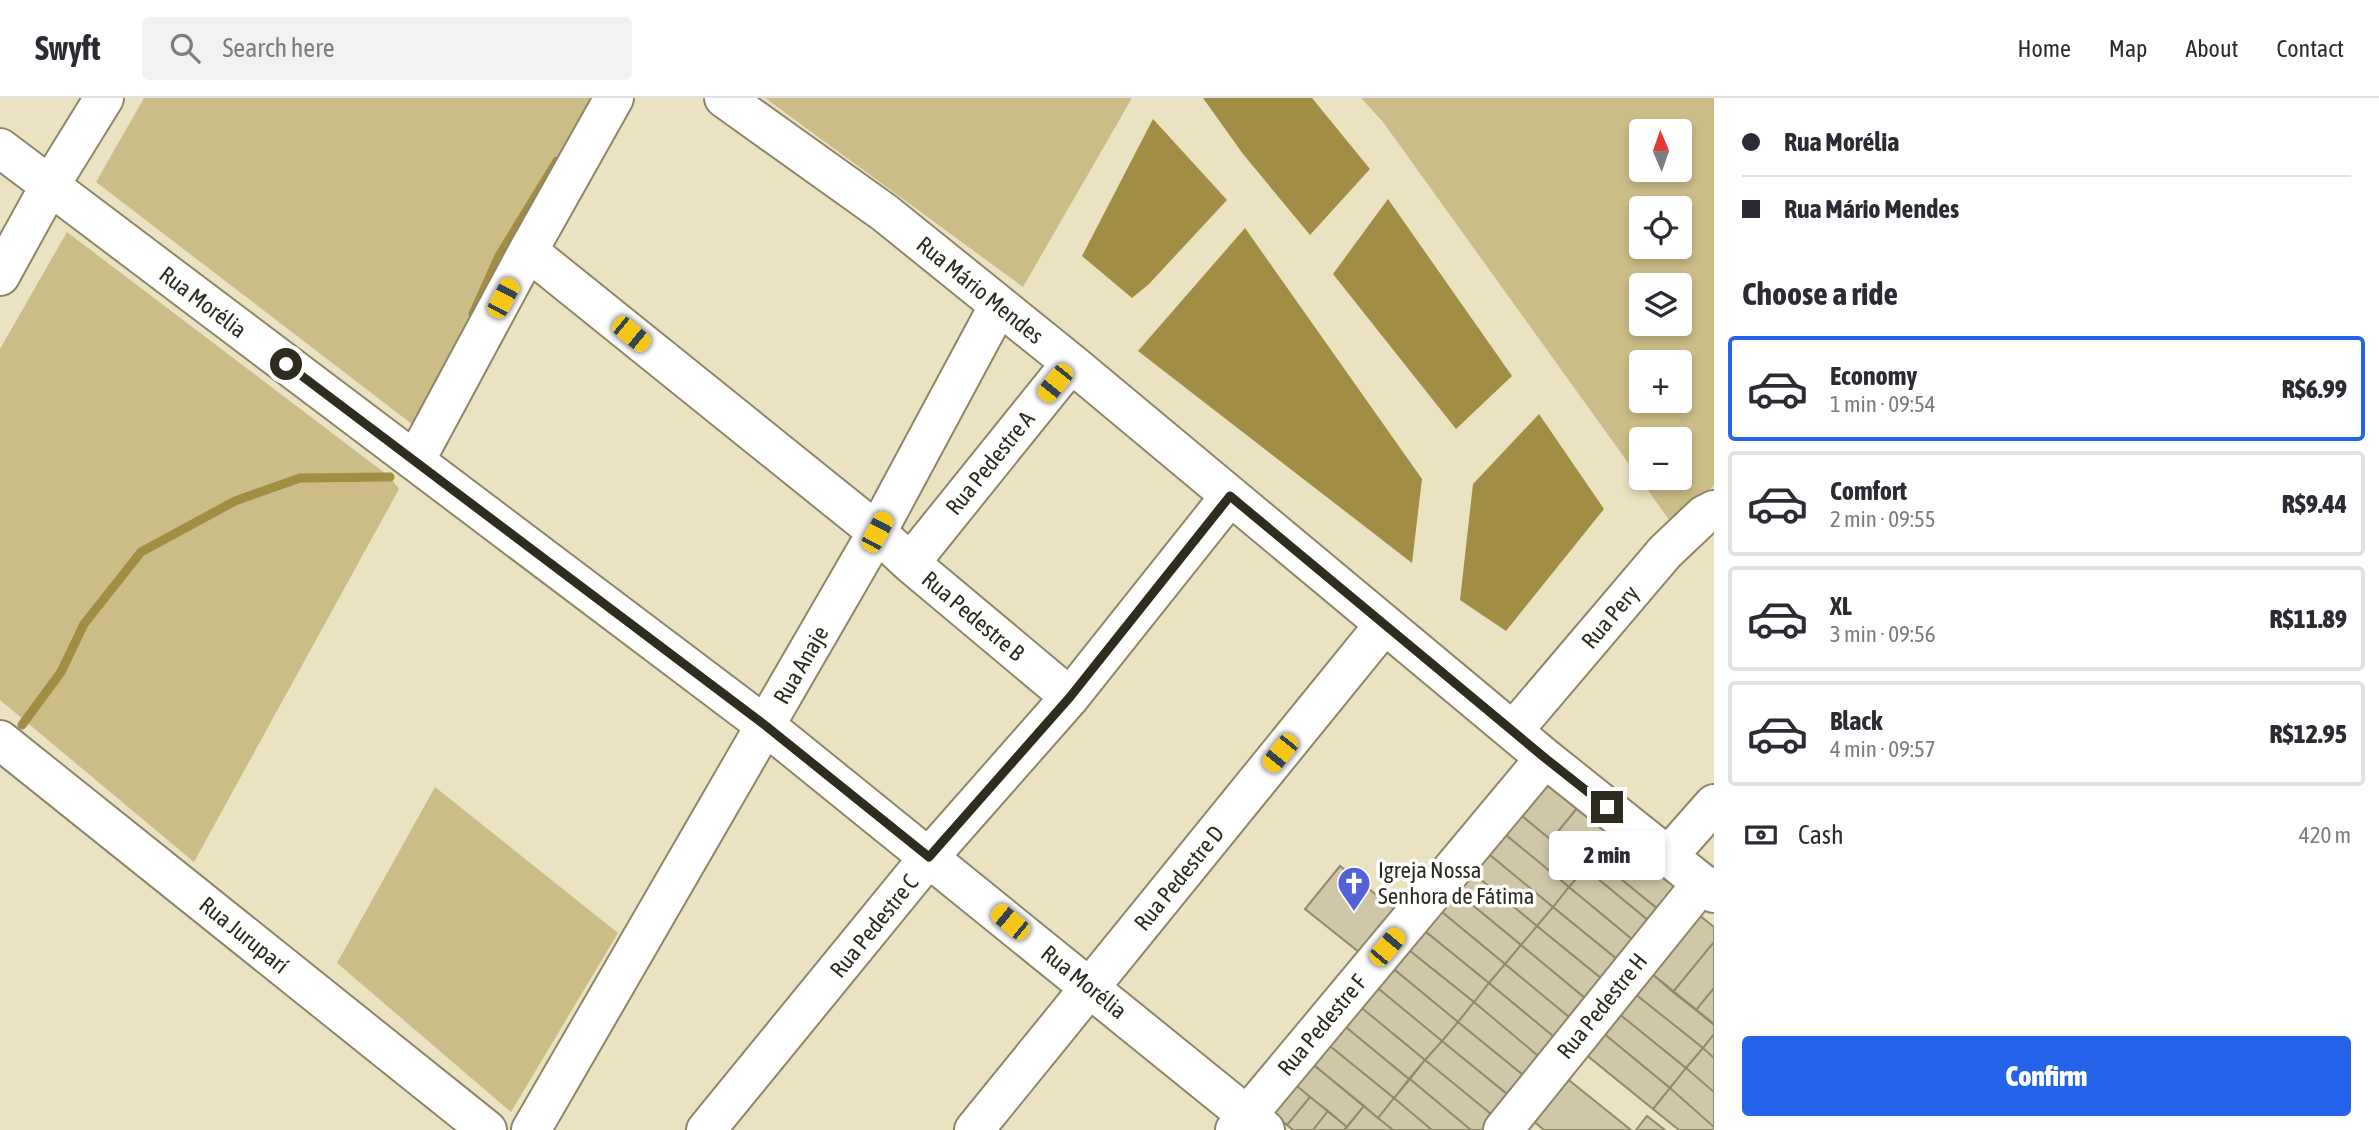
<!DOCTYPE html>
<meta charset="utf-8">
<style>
body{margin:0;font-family:"Asap Condensed",sans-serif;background:#f2f2f3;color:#2b2b33;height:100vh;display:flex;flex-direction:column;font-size:26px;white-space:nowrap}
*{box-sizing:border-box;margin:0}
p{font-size:23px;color:#7c7c81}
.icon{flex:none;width:38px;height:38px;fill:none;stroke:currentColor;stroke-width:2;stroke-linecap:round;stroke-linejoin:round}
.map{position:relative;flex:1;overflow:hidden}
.panel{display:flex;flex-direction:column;background:#fff;width:665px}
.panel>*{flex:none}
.top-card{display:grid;align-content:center;height:154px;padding:0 28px;background:#fff}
.needle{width:46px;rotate:358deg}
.fabs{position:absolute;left:1629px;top:21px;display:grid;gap:14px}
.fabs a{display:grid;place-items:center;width:63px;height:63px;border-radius:7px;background:#fff;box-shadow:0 4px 10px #0003;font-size:35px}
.end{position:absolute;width:32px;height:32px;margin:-16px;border:9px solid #2e2b1f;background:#fff;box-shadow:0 0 0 4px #fff}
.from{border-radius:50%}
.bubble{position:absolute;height:49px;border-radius:7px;background:#fff;box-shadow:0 4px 10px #0003;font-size:23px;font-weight:800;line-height:49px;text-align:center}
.car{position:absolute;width:21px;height:42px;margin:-21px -10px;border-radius:9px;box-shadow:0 0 5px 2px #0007;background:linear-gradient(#f5c518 24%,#345 0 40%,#f5c518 0 76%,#345 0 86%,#f5c518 0)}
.top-card b{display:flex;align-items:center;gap:24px;height:66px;font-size:26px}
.top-card b+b{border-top:2px solid #e1e1e2}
.top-card i{width:18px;height:18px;background:#2b2b33}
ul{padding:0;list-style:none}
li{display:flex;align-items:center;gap:21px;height:105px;margin:0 14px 10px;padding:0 14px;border:4px solid #e1e1e2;border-radius:7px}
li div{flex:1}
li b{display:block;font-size:26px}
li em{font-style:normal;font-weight:800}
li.active{border-color:#2563eb}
li>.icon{width:63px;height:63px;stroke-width:1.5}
h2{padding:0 28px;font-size:32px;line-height:84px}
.pay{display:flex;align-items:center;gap:18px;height:77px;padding:0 28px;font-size:26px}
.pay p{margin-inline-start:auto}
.primary-button{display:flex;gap:14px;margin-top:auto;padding:14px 28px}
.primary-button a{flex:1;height:80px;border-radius:7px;background:#2563eb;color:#fff;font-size:28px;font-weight:800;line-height:80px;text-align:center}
header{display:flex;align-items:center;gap:42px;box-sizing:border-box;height:98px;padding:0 35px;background:#fff;border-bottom:2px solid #e1e1e2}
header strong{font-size:33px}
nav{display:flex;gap:38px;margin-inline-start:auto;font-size:24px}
.search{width:490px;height:63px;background:#f2f2f3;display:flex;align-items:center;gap:18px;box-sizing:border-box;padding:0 24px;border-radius:7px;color:#7c7c81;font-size:26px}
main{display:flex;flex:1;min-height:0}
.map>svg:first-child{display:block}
</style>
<header>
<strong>Swyft</strong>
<div class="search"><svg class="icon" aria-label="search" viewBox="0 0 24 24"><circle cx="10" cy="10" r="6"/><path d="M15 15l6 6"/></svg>Search here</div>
<nav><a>Home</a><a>Map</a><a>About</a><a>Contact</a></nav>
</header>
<main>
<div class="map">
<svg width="1714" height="1032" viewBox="0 0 1714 1032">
<rect width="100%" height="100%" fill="#ebe2c2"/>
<!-- green -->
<path fill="#ccbd88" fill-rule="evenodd" d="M144,0H631L421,333L96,84Z
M765,0H1132L1023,189Z
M1361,0H1714V387L1675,430L1383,24ZM1642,33H1680V72H1642ZM1642,110H1680V149H1642ZM1642,187H1680V226H1642ZM1642,264H1680V303H1642ZM1642,341H1680V380H1642Z
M67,134L390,379L399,391L194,764L0,602V251Z
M435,689L618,835L511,1014L337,865Z"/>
<!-- water -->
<path fill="#a18d44" d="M1203,0H1312L1370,71L1310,137L1243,56Z
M1153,21L1227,102L1149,186L1132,200L1082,158Z
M1388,101L1512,278L1456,331L1333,176Z
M1245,130L1422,381L1412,465L1138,253Z
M1539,316L1604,411L1506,533L1460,502L1473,386Z"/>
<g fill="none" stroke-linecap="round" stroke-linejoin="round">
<!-- stream -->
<path stroke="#a18d44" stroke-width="9" d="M473,216L499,158L557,63
M22,627L61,574L84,526L141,454L235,403L300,380L390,379"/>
</g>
<!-- building -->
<path fill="#d0c7a8" stroke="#928a6c" stroke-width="2" d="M1543,681L1578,709L1551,742L1516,713Z
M1578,709L1612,737L1585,770L1551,742Z
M1516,713L1585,770L1569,789L1500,732Z
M1500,732L1569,789L1553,809L1484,752Z
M1612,737L1682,795L1664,816L1594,759Z
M1484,752L1553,809L1537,828L1468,771Z
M1594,759L1664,816L1655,828L1585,770Z
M1340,768L1403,818L1369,862L1305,811Z
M1585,770L1655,828L1639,847L1569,789Z
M1468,771L1537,828L1521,847L1452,790Z
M1569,789L1639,847L1623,866L1553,809Z
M1452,790L1521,847L1505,866L1436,809Z
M1436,809L1505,866L1489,885L1420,829Z
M1553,809L1623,866L1607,885L1537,828Z
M1699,817L1714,829V844L1673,894L1651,875Z
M1537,828L1607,885L1591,905L1521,847Z
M1420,829L1489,885L1474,904L1404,848Z
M1714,844V890L1696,912L1673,894Z
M1521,847L1591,905L1575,924L1505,866Z
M1404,848L1474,904L1458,924L1389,867Z
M1505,866L1575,924L1559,943L1489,885Z
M1389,867L1458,924L1442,943L1373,886Z
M1651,875L1714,926V936L1703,950L1634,895Z
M1489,885L1559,943L1543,962L1474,904Z
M1373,886L1442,943L1425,962L1357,906Z
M1714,890V927L1696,912Z
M1634,895L1703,950L1686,970L1618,915Z
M1474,904L1543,962L1528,981L1458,924Z
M1357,906L1425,962L1409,981L1341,925Z
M1618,915L1686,970L1670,990L1602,934Z
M1458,924L1528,981L1512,1000L1442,943Z
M1341,925L1409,981L1394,1000L1325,944Z
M1602,934L1670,990L1653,1011L1584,955Z
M1714,936V960L1703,950Z
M1442,943L1512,1000L1496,1020L1425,962Z
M1325,944L1394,1000L1378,1020L1309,963Z
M1703,950L1714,960V994L1686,970Z
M1425,962L1496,1020L1485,1032H1471L1410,981Z
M1309,963L1364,1008L1347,1029L1292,984Z
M1686,970L1714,994V1029L1670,990Z
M1565,979L1631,1032H1544L1531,1021Z
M1410,981L1471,1032H1432L1394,1000Z
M1292,984L1310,999L1287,1027L1268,1012Z
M1670,990L1714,1029V1032H1679L1653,1011Z
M1310,999L1328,1013L1313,1032H1293L1287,1027Z
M1394,1000L1432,1032H1393L1378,1020Z
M1364,1008L1378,1020L1393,1032H1344Z
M1328,1013L1347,1029L1344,1032H1313Z
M1647,1018L1665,1032H1636Z"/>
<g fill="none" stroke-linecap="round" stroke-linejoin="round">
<defs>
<path id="minor" d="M724,0L885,115L1071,265L1545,660L1714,795
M0,50L766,628L1265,1032
M528,153L877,434L910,465L1070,599
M0,178L49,89L104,0
M415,363L528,153L614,0
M910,465L1071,265
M1513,633L1665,454L1704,417L1714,412
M0,642L487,1032
M1669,757L1714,706
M531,1032L877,434L999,207
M706,1032L929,759L1070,599L1230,398
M974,1032L1384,527
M1235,1032L1545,660
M1503,1032L1702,785"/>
</defs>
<!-- minor casing -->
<use href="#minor" stroke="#8e8668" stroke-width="42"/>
<!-- minor -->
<use href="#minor" stroke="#fff" stroke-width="38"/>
</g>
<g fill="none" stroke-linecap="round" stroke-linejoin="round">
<!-- route -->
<path stroke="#2e2b1f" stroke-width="9" d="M286,266L766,628L929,759L1070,599L1230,398L1545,660L1607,709"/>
</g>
<!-- icons -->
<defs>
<symbol id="church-pin" viewBox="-11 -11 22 30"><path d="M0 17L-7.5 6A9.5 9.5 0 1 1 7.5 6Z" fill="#5462d8" stroke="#fff"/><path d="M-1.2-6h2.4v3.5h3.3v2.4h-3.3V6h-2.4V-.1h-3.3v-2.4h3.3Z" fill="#fff"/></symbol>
</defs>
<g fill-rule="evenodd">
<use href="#church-pin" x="1335" y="766" width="38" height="52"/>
</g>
<g text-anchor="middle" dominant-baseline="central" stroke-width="7" stroke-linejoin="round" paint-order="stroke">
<!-- street labels -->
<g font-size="23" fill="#2e2b1f" stroke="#fff">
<text transform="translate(980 192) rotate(39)">Rua Mário Mendes</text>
<text transform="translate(203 204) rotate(37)">Rua Morélia</text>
<text transform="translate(990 365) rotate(-51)">Rua Pedestre A</text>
<text transform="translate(973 518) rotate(40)">Rua Pedestre B</text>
<text transform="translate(1610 519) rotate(-50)">Rua Pery</text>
<text transform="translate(801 567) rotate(-60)">Rua Anaje</text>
<text transform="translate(1179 780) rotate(-51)">Rua Pedestre D</text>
<text transform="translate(874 828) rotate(-51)">Rua Pedestre C</text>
<text transform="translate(244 837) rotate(39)">Rua Juruparí</text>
<text transform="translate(1084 884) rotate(39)">Rua Morélia</text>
<text transform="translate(1602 908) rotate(-51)">Rua Pedestre H</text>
<text transform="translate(1322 927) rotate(-50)">Rua Pedestre F</text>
</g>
<!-- poi labels -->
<g font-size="23" fill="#2e2b1f" stroke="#fff" text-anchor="start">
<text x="1378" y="772">Igreja Nossa<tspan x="1378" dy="26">Senhora de Fátima</tspan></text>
</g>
</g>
</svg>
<div class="fabs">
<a><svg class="needle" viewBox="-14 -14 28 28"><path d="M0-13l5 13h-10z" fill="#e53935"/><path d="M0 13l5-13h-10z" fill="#7c7c81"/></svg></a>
<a><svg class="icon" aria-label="locate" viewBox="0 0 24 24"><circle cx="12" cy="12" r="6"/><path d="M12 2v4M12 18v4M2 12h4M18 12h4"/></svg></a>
<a><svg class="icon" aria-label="layers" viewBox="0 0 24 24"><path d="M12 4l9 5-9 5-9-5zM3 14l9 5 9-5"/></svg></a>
<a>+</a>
<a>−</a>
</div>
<i class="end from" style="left:286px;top:266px"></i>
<i class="end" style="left:1607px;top:709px"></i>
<div class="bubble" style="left:1549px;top:733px;width:116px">2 min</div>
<i class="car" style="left:503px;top:200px;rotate:28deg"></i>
<i class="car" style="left:631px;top:236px;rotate:129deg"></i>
<i class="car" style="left:1055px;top:285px;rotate:219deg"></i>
<i class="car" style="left:877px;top:434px;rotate:28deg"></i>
<i class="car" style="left:1280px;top:655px;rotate:219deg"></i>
<i class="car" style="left:1010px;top:824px;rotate:309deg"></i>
<i class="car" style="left:1387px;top:849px;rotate:40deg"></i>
</div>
<section class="panel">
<div class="top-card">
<b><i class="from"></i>Rua Morélia</b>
<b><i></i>Rua Mário Mendes</b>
</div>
<h2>Choose a ride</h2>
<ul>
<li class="active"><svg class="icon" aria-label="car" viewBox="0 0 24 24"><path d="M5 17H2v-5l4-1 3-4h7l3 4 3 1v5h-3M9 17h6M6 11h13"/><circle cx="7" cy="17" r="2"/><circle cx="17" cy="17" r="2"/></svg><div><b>Economy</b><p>1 min · 09:54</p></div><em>R$6.99</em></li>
<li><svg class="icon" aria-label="car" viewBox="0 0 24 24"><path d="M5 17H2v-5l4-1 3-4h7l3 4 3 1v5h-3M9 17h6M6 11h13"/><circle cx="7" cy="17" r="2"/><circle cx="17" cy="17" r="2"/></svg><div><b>Comfort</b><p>2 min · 09:55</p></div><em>R$9.44</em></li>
<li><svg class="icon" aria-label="car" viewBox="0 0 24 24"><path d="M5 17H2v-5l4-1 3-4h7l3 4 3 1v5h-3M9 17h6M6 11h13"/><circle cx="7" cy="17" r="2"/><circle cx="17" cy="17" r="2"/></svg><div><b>XL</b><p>3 min · 09:56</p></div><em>R$11.89</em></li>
<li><svg class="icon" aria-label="car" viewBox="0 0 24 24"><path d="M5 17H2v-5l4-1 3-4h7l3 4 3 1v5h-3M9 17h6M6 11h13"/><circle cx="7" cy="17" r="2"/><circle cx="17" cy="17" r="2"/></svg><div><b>Black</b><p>4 min · 09:57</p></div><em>R$12.95</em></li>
</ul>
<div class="pay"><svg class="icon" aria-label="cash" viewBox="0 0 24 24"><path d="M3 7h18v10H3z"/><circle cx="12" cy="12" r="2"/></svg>Cash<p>420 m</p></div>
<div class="primary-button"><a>Confirm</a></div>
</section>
</main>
